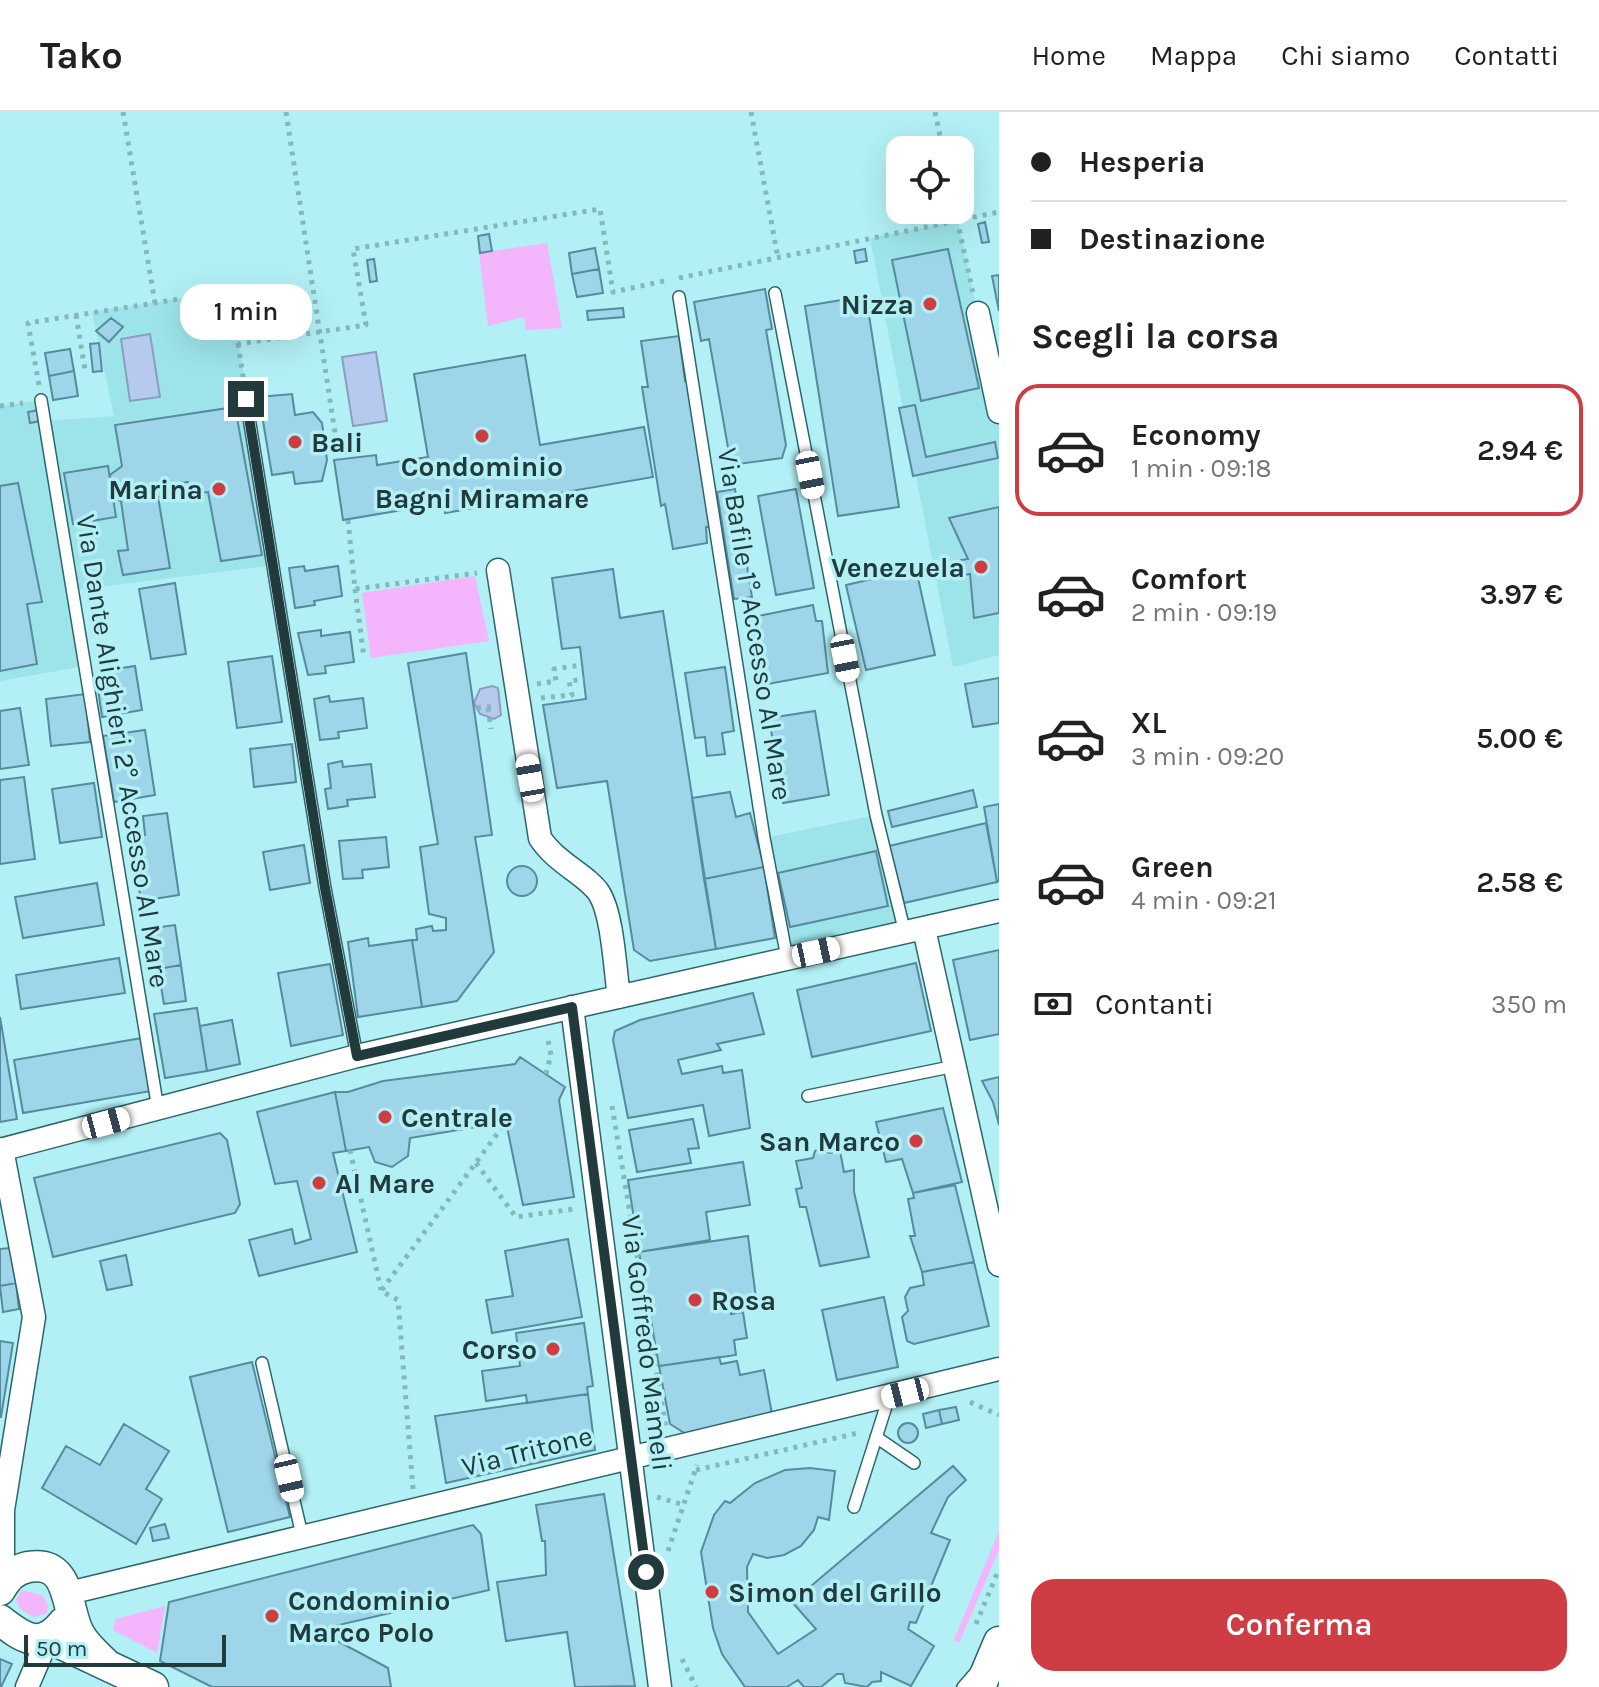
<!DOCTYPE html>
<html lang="it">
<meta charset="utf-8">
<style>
body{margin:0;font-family:Karla,sans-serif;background:#f6f6f6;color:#202124;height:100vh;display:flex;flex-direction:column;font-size:30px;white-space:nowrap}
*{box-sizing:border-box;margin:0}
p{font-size:26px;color:#757577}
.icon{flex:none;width:44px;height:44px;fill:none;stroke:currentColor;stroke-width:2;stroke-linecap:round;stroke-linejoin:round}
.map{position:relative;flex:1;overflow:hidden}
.drawer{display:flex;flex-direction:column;background:#fff;width:600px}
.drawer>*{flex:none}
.banner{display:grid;align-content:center;height:176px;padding:0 32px;background:#fff}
.controls{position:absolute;left:886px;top:24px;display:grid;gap:16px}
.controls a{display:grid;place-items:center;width:88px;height:88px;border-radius:16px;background:#fff;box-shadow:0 8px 32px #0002;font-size:40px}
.scale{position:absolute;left:24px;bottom:20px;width:202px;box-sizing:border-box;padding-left:8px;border:4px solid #213a3c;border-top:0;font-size:22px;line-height:28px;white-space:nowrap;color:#213a3c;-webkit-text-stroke:6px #b2f0f5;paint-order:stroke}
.end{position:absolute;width:36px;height:36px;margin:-18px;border:10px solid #213a3c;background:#fff;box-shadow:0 0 0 4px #fff}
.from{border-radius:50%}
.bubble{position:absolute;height:56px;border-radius:24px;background:#fff;box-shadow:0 8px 32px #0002;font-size:26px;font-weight:600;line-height:56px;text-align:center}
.car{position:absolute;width:24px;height:48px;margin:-24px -12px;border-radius:10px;box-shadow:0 0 6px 2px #0007;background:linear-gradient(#fff 24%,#345 0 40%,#fff 0 76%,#345 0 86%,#fff 0)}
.banner b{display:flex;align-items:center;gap:28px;height:76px;font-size:30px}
.banner b+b{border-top:2px solid #e0e0e0}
.banner i{width:20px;height:20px;background:#202124}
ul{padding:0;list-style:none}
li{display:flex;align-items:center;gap:24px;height:132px;margin:0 16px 12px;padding:0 16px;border:4px solid transparent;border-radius:24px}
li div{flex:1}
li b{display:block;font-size:30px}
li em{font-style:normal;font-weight:600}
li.on{border-color:#cd3d43}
li>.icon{width:72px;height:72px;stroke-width:1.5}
h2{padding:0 32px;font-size:36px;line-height:96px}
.pay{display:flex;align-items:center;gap:20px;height:88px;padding:0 32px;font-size:30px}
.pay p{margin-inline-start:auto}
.button{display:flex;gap:16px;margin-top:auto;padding:16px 32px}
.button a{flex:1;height:92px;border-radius:24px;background:#cd3d43;color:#fff;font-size:32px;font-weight:600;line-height:92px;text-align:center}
header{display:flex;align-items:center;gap:48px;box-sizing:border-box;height:112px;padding:0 40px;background:#fff;border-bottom:2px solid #e0e0e0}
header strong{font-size:38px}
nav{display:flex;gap:44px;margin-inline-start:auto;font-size:28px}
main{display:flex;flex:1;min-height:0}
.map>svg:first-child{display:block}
</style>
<header>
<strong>Tako</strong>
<nav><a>Home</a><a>Mappa</a><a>Chi siamo</a><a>Contatti</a></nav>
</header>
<main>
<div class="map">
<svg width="999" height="1575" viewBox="0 0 999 1575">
<rect width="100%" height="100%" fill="#b2f0f5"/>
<!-- built -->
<path fill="#9ce4e9" d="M958,109L999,300V543L953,555L870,126Z
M230,179L275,453L74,478L85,554L0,569V294L41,288L45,309L114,304L92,200Z
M876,703L905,821L787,846L764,726Z"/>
<!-- green -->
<path fill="#f3b5fb" d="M547,131L562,216L526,218L524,205L488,214L479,141Z
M475,464L489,529L371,546L362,481Z
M999,1419V1438L959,1531L954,1528Z
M22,1478L43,1484L48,1493L47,1501L34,1505L20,1497L16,1488Z
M165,1494L157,1541L113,1518L116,1507Z"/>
<!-- water -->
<path fill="#b6caf0" stroke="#899fba" stroke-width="2" d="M150,222L160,285L130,289L121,227Z
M376,240L387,309L353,314L342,245Z
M492,574L498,576L501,603L494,607L480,602L474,591L480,577Z"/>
<!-- building -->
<path fill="#9ed5e9" stroke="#568b9d" stroke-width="2" d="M985,110L989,130L982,131L978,112Z
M489,122L492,139L480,141L478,124Z
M595,136L599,157L572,162L569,141Z
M865,137L867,149L856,151L854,139Z
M948,137L979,276L921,289L892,148Z
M374,147L377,169L370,170L367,148Z
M599,157L603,181L577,185L572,162Z
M999,163V199L992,164Z
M765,177L772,217L766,218L786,333L782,346L731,353L709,227L701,229L694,190Z
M866,184L899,395L838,404L805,194Z
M623,196L624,205L588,208L587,199Z
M111,206L123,215L109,230L96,219Z
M679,224L685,269H691L712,415H706L707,431L673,437L665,392L661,394L642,275H648L641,229Z
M99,231L102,259L93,260L90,232Z
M70,237L74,259L49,264L45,241Z
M525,243L540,333L644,315L653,365L445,401L444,391L343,408L334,348L376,343L377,353L428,345L414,262Z
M74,259L78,284L53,288L49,264Z
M292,282L295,303L313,300L322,311L327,348L322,369L295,372L293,360L272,363L259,285Z
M915,293L926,345L995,330L998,346L913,364L899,296Z
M235,295L262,443L221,449L208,380L190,382L188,370L163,373V385H158L170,456L123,463L118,439L128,438L121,389L113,386L110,363L122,354L115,313Z
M39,298L41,309L30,311L28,300Z
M108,354L116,405L73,412L64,361Z
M18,371L42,490L27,492L37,552L0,559V374Z
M735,377L752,485L734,487L717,380Z
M796,377L814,476L776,483L758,384Z
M999,395V501L974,506L970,462L964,463L961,448L968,447L949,406Z
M304,454L305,459L338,454L342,484L314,489L315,493L295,496L289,456Z
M613,457L620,506L663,499L716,837L650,849L634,838L607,669L557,676L543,593L586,587L580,535L562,537L552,466Z
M916,457L935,543L866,558L846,473Z
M175,471L186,542L151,547L139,477Z
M813,493L816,509H822L828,561L762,573L748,506Z
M321,518V524L350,520L354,550L325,554L326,561L308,563L298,521Z
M466,541L492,723L475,725L494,840L457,889L422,895L412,828H417L416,817L432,814L433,819L446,818V806L429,802L420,735L438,732L408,551Z
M272,544L282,610L237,616L228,550Z
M135,554L142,598L102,605L97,570L110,568L109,558Z
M725,555L734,619L722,621L725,642L707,644L705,625L695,626L685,561Z
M999,566V611L973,615L965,572Z
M85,582L90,630L51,634L46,587Z
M329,584L330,590L363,586L367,616L338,620L339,626L320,628L314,587Z
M20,596L29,653L0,657V599Z
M815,599L829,683L783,691L769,606Z
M145,618L155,683L114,690L103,624Z
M292,632L296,670L254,675L250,637Z
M342,649L343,655L371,652L375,685L347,688L348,694L328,697L325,677L331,676L328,652Z
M24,665L35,747L0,752V668Z
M94,671L102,725L60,731L52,677Z
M973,678L977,695L892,715L888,699Z
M730,680L736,705L750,701L764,755L704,767L692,686Z
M999,692V769L997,770L984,695Z
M167,701L179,783L141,789L131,725L145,723L143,704Z
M986,711L997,770L904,791L889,734Z
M386,725L389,755L362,758L363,766L343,767L339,729Z
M304,733L310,771L270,778L263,740Z
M876,739L888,794L790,815L778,761Z
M507 769a15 15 0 1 1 30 0a15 15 0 1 1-30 0Z
M764,755L775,826L716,837L704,767Z
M97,771L104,813L23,826L15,785Z
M175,813L181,853L158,857L153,816Z
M368,826L369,834L412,828L422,895L358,905L348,830Z
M999,838V922L970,928L953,848Z
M119,846L125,881L21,897L16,863Z
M916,851L931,919L812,945L797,878Z
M330,852L343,923L291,934L278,861Z
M181,853L186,889L164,892L158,857Z
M753,881L764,922L717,932L721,938L678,948L682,962L722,954L723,961L742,958L750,1016L709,1024L703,993L628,1006L613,928L615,919L640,908Z
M197,896L207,959L165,966L154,902Z
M0,905L17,1007L0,1010Z
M232,908L240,952L207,959L200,914Z
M142,926L151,979L23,1001L14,948Z
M520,945L565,975L559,988L574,1085L523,1093L506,1010L410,1026L408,1044L392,1055L375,1050L369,1035L346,1039L335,980H348L383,969L515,952Z
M999,965V1013L993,990L982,969Z
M335,980L346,1039L333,1041L357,1140L259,1164L249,1128L292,1117L295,1132L311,1127L297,1069L275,1072L257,1000Z
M943,996L962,1070L913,1081L902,1047L886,1050L876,1010Z
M693,1007L699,1036L688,1037L691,1051L637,1060L629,1018Z
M220,1021L227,1028L240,1092L235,1101L53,1145L34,1066Z
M822,1036L829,1041L840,1039L844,1060L854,1058V1080L869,1145L820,1154L806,1095H800L796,1077L802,1076L796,1049L813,1046L815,1039Z
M743,1050L750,1093L706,1100L710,1128L639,1140L628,1068Z
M955,1073L974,1150L922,1160L910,1124H915L908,1087L914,1086L913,1081Z
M748,1124L756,1186L729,1190L731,1202L743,1200L747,1226L734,1228L736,1243L659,1254L639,1140Z
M568,1127L582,1205L492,1221L486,1188L513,1184L505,1139Z
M10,1136L16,1171L0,1174V1137Z
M126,1143L132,1173L107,1178L100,1149Z
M974,1150L989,1214L914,1232L907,1229L902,1205L908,1199L905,1185L910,1176L924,1173L922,1160Z
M16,1171L19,1197L3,1200L0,1174Z
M884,1185L898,1255L837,1268L822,1198Z
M584,1211L593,1274L587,1275L588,1282L527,1291L526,1283L486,1289L482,1259L520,1254L516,1221Z
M0,1229L13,1231L1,1305H0Z
M719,1245L721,1252L737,1249L740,1263L764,1258L772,1302L686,1322L670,1312L659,1254Z
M252,1250L290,1405L228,1420L190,1265Z
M588,1282L595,1338L446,1371L435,1304Z
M956,1295L959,1308L942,1312L939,1298Z
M939,1298L942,1312L926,1316L923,1302Z
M898 1321a10 10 0 1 1 20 0a10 10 0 1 1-20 0Z
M124,1312L169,1339L146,1377L162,1387L136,1432L42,1376L66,1334L100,1353Z
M953,1354L966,1368L948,1385L931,1421L950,1428L916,1511L910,1510L908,1517L934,1534L911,1574L881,1560V1569L872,1570L867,1575L845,1571L843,1562H837L821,1575H804L798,1568L787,1575H745L722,1542L713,1516L701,1440L714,1403L725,1389L730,1391L755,1371L785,1358L810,1356L835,1359L829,1408L818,1405L814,1418L801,1434L784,1443L767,1446L753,1442L747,1455L748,1500L778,1542L816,1517L792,1490Z
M604,1382L635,1574L575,1575L567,1520L506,1529L497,1470L546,1463L545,1429H542L536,1393Z
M165,1412L169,1426L153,1429L150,1416Z
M473,1413L481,1422L489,1478L317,1518L388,1556L391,1575H212L160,1549L169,1490Z
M0,1547L12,1552L1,1575H0Z"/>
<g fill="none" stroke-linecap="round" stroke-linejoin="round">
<defs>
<path id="lane" d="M775,181L876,703L905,821
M679,185L764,726L787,846
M246,287L325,776L357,944
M41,288L158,997
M808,984L955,954
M262,1251L302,1423
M876,1325L914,1351
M854,1395L889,1285
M963,1575L976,1560"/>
<path id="street" d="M978,201L999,300
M498,458L540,726C556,751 587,763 599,781C613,803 615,858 619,885
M924,817L999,1153
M572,895L660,1575
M2,1037L34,1205L3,1398V1450L8,1466
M0,1038L357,944L999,799
M69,1481L999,1257
M27,1575L48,1526"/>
<path id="secondary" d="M0,1478C7,1466 14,1458 28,1455C73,1447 65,1499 80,1523C86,1534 97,1543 106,1552
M0,1508C23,1526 41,1539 63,1511
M49,1526L153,1575
M980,1575L999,1530"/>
</defs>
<!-- lane casing -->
<use href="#lane" stroke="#2a676c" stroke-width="14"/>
<!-- street casing -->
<use href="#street" stroke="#2a676c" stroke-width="25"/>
<!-- secondary casing -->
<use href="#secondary" stroke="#2a676c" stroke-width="33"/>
<!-- path -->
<path stroke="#85b8bc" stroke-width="5" stroke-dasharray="4 6" stroke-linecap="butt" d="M123,0L155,191
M286,0L339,347
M751,0L778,146
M935,0L943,38
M955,98L973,181
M679,166L999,100
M76,203L85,258
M238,232L244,270
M39,273L28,211L230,179L238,232L366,213L353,137L600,97L613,180L669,168
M0,294L23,291
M348,408L355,477L477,461
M355,477L364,546
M537,572L556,569L554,557L582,553
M541,586L572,583L569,569L584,567
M477,596L497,594
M488,596L491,617
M546,962L551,943L547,924
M612,994L666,1316
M350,1038L381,1178
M476,1051L516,1105L574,1097
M970,1290L999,1303
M696,1358L858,1321
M413,1377L398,1188L381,1179L506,1010
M657,1385L684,1393
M668,1439L697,1353
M976,1512L999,1457
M682,1547L696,1575"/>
<!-- lane -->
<use href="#lane" stroke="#fff" stroke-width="11"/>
<!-- street -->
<use href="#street" stroke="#fff" stroke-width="22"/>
<!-- secondary -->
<use href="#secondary" stroke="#fff" stroke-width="30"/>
</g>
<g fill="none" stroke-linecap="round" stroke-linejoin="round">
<!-- route -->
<path stroke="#213a3c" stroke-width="10" d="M246,287L325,776L357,944L572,895L646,1460"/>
</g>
<!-- markers -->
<g fill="#cd3d43" stroke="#b2f0f5" stroke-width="3">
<circle cx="930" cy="192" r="8"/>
<circle cx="482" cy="324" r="8"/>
<circle cx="295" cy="330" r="8"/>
<circle cx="219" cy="377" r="8"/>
<circle cx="981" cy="455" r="8"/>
<circle cx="385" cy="1005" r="8"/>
<circle cx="916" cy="1029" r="8"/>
<circle cx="319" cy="1071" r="8"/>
<circle cx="695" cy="1188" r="8"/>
<circle cx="553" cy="1237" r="8"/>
<circle cx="712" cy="1480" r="8"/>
<circle cx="272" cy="1504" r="8"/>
</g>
<g text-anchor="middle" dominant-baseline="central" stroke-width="7" stroke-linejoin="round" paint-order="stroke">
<!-- poi labels -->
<g font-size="28" font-weight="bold" fill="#213a3c" stroke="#b2f0f5" text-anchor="start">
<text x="914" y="192" text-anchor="end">Nizza</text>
<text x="311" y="330">Bali</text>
<text x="482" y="354" text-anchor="middle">Condominio<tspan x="482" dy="32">Bagni Miramare</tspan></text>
<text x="203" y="377" text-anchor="end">Marina</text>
<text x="965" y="455" text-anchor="end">Venezuela</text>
<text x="401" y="1005">Centrale</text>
<text x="900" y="1029" text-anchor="end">San Marco</text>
<text x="335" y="1071">Al Mare</text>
<text x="711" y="1188">Rosa</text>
<text x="537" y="1237" text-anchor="end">Corso</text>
<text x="728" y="1480">Simon del Grillo</text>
<text x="288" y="1488">Condominio<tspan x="288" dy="32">Marco Polo</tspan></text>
</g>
<!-- street labels -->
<g font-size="28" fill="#213a3c" stroke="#b2f0f5">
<text transform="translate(755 512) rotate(81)">Via Bafile 1° Accesso Al Mare</text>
<text transform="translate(123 639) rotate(81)">Via Dante Alighieri 2° Accesso Al Mare</text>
<text transform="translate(647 1231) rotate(83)">Via Goffredo Mameli</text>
<text transform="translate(527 1339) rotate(-14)">Via Tritone</text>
</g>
</g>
</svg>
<div class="controls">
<a><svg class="icon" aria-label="locate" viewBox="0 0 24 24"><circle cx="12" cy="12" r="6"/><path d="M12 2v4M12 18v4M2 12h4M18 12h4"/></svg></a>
</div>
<div class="scale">50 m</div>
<i class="end from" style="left:646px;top:1460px"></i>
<i class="end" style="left:246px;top:287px"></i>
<div class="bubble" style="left:180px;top:172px;width:132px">1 min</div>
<i class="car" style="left:810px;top:363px;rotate:169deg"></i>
<i class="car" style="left:845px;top:546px;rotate:169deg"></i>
<i class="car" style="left:530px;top:666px;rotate:350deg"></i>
<i class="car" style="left:816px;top:840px;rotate:78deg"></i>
<i class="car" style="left:106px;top:1011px;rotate:75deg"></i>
<i class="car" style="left:905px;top:1281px;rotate:256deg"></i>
<i class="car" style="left:289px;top:1366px;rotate:167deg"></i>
</div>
<section class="drawer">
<div class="banner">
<b><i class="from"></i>Hesperia</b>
<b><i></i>Destinazione</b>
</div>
<h2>Scegli la corsa</h2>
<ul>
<li class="on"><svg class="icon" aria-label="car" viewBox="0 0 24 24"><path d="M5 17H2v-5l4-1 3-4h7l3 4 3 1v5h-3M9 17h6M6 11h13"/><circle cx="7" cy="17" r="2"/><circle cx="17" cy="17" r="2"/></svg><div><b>Economy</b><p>1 min · 09:18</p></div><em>2.94 €</em></li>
<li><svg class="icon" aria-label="car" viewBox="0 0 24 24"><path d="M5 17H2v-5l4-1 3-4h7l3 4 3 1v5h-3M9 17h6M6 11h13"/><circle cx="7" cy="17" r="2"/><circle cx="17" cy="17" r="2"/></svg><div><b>Comfort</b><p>2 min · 09:19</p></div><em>3.97 €</em></li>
<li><svg class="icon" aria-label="car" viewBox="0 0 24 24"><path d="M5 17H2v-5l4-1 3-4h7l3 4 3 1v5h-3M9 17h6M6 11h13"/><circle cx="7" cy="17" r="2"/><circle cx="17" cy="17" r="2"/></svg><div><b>XL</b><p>3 min · 09:20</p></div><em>5.00 €</em></li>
<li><svg class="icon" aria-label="car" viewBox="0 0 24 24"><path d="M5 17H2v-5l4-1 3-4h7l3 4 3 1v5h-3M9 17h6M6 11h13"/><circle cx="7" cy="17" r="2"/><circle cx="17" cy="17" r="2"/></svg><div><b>Green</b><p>4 min · 09:21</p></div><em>2.58 €</em></li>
</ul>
<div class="pay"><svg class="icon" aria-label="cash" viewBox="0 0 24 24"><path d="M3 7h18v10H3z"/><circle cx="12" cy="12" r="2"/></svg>Contanti<p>350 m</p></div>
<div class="button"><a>Conferma</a></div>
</section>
</main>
